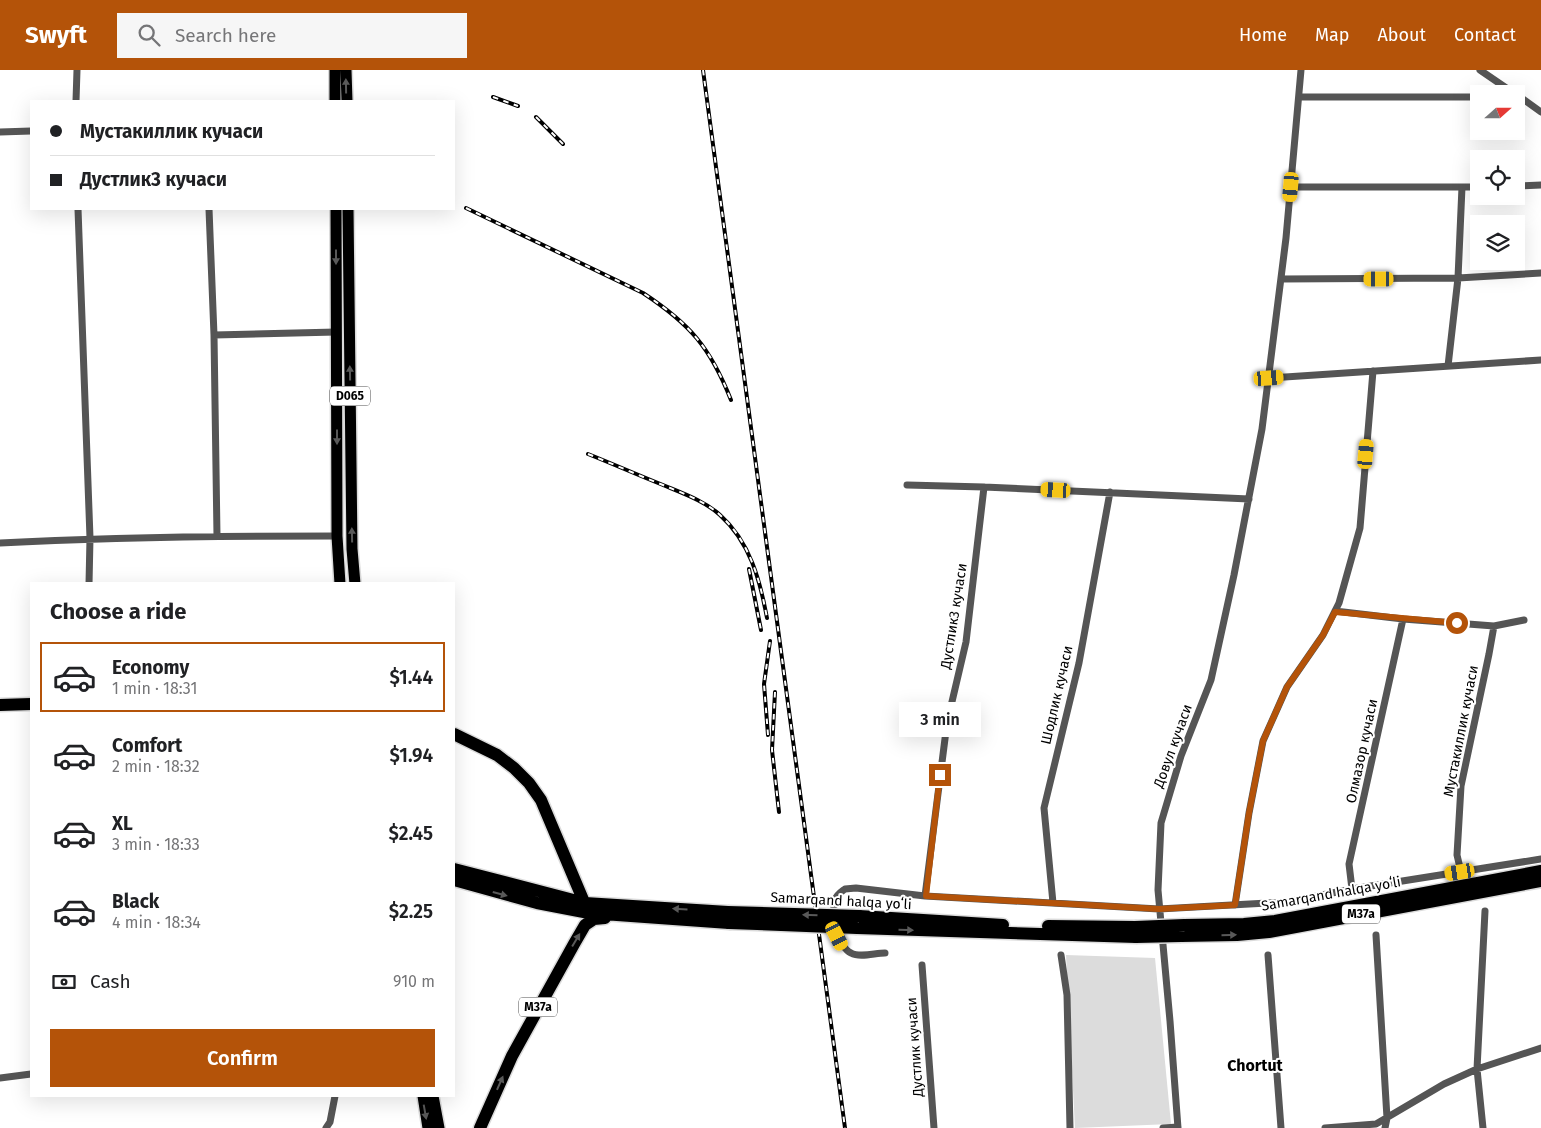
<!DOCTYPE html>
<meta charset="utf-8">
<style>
body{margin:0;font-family:"Fira Sans",sans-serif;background:#f6f6f6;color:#202124;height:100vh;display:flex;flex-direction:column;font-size:19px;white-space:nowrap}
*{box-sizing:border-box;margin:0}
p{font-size:16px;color:#757577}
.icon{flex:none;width:28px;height:28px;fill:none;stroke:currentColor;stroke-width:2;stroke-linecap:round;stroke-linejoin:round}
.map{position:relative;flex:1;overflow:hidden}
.drawer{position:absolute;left:30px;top:512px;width:425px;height:515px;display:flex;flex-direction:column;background:#fff;border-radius:0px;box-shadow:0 5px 20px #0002}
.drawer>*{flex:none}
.top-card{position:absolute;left:30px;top:30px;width:425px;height:110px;border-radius:0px;box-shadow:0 5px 20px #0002;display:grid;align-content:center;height:110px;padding:0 20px;background:#fff}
.needle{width:32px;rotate:69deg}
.fabs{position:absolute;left:1470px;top:15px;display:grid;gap:10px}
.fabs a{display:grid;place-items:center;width:55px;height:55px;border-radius:0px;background:#fff;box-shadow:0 5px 20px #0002;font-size:25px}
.end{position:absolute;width:22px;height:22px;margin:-11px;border:6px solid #b45309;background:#fff;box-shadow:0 0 0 2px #fff}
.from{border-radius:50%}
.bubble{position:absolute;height:35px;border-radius:0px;background:#fff;box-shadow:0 5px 20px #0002;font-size:16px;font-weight:600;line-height:35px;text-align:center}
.car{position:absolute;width:15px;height:30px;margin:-15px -8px;border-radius:6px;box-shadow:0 0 4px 1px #0007;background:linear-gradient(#f5c518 24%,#345 0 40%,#f5c518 0 76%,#345 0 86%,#f5c518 0)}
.top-card b{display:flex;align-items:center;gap:18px;height:48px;font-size:19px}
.top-card b+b{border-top:1px solid #e0e0e0}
.top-card i{width:12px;height:12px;background:#202124}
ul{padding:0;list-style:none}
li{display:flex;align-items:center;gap:15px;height:70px;margin:0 10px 8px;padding:0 10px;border:2px solid transparent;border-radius:0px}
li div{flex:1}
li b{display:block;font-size:19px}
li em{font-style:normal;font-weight:600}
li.active{border-color:#b45309}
li>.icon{width:45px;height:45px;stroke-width:1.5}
h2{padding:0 20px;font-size:22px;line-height:60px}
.pay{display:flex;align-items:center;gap:12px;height:55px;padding:0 20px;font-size:19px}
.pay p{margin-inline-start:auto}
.action{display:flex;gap:10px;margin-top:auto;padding:10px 20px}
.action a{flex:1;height:58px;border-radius:0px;background:#b45309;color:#fff;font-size:20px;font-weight:600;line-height:58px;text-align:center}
header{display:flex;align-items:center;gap:30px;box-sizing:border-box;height:70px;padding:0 25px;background:#b45309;color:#fff}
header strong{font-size:24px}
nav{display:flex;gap:28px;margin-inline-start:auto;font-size:18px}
.search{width:350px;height:45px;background:#f6f6f6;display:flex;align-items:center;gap:12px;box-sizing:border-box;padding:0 18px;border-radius:0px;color:#757577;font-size:19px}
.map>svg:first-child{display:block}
</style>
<header>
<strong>Swyft</strong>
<div class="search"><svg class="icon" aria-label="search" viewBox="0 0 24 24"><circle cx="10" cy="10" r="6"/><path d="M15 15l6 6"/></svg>Search here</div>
<nav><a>Home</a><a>Map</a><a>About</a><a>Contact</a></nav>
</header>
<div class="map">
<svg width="1541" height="1058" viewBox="0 0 1541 1058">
<rect width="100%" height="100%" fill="#fff"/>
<!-- green -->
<path fill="#dcdcdc" d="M1066,885L1155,888L1171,1054L1075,1058Z"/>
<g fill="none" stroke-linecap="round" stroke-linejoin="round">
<defs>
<path id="primary" d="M346,0L347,31
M335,31V0
M336,139L337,466L340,514
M348,139L352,479L355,514
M423,1026L428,1058
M433,1026L439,1058"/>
<path id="highway" d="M0,635L31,634
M454,664L497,685L514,698L529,713L541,730L587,839
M454,799L585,833L728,842
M454,810L537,833L589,843L729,853
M859,846L1003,855
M1184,855L1244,854L1275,851L1541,801
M1048,856L1135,857
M857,858L1136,867
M1181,866L1237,865L1269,862L1541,811
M480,1058L512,986L574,874L585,855L594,849L605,848"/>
</defs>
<!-- primary casing -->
<use href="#primary" stroke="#dbdbdb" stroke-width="14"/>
<!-- highway casing -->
<use href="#highway" stroke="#dbdbdb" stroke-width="15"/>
<!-- street -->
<path stroke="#555" stroke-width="7" d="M1480,0L1515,24
M1516,24L1541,42
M1299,27H1479
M76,31L77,0
M0,62L31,61
M1516,116L1541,115
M1291,117H1479
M78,139L90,468L89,514
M209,139L214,265L217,466
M1281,209L1458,208L1541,203
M214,265L336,262
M1448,296L1458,208L1462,117
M1269,308L1541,290
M907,415L984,417L1249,429
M0,473C112,467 225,466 337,466
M1335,541L1403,549L1494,556L1524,550
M1461,802L1457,785L1461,716L1489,584L1494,556
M1352,819L1349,794L1403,549
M925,826L947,653L966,572L984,417
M1053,833L1044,738L1079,593L1110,422
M1235,835L1249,743L1263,671L1287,617L1323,565L1339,533L1360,458L1373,301
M1376,865L1387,1048L1385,1058
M885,883C875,883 860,888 851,883C838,877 831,843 835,830C836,825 841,822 845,819L856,818L925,826L1159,839L1287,832L1352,819L1541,789
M1061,885L1067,925L1070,1058
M1268,885L1281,1058
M922,895L934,1058
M0,1008L31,1004
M326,1058L330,1052L335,1026
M1163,1058L1178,1057
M1178,1058L1170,951L1158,820L1161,753L1181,686L1211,610L1234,505L1262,359L1286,168L1301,0
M1325,1058L1376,1054L1444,1014L1477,999L1541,978
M1483,1058L1477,999L1485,841"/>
<!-- primary -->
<use href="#primary" stroke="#000" stroke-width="11"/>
<!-- highway -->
<use href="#highway" stroke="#000" stroke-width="12"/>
<defs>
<path id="rail" d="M703,0L845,1058
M493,27L518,36
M536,47L563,74
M466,138L643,223C690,254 710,277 731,330
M588,384C613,394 638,405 663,415C682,423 705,431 720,445C750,472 760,510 767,548
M749,499L761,560
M775,622L772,680L779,742
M768,665L764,614L770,571"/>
</defs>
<!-- rail casing -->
<use href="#rail" stroke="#000" stroke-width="4"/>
<!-- rail -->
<use href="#rail" stroke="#fff" stroke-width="2" stroke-dasharray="5.5" stroke-linecap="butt"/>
<defs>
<path id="highway-bridge" d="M728,842L859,846
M729,853L857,858
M1135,857L1184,855
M1136,867L1181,866"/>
</defs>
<!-- highway-bridge casing -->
<use href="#highway-bridge" stroke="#dbdbdb" stroke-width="15" stroke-linecap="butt"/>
<!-- highway-bridge -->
<use href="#highway-bridge" stroke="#000" stroke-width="12"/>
</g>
<!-- one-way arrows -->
<defs><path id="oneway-solid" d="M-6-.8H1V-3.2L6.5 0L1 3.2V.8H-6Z" transform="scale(1.25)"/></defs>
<g fill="#595959">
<use href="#oneway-solid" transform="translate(346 16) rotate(-91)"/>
<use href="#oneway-solid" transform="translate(336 187) rotate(90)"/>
<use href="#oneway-solid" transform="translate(350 303) rotate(-91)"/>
<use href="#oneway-solid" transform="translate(337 367) rotate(90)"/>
<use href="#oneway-solid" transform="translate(352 465) rotate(-91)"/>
<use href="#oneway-solid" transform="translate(500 824) rotate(15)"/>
<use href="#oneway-solid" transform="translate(680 839) rotate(-177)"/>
<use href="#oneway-solid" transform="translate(810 845) rotate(-178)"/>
<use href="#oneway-solid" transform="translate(906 860) rotate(2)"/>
<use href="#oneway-solid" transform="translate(1229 865) rotate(-1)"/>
<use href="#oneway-solid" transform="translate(576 870) rotate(-59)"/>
<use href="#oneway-solid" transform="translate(500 1013) rotate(-66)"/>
<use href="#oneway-solid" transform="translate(425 1042) rotate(80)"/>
</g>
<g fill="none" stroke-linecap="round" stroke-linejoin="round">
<!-- route -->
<path stroke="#b45309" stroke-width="6" d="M940,705L926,826L1159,839L1235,835L1249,743L1263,671L1287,617L1323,565L1335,542L1457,553"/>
</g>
<g text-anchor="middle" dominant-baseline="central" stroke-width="4" stroke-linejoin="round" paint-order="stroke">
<!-- shield labels -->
<g fill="#fff" stroke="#4c4c4c" stroke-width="1">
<rect x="330" y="316.5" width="40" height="19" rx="4"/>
<rect x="1342" y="834.5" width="38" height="19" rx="4"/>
<rect x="519" y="927.5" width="38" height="19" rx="4"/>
</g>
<g font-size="12" font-weight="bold" fill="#000">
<text x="350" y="326">D065</text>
<text x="1361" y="844">M37a</text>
<text x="538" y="937">M37a</text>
</g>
<!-- street labels -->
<g font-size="14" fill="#000" stroke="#fff">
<text transform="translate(954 546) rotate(-81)">Дустлик3 кучаси</text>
<text transform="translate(1057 625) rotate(-77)">Шодлик кучаси</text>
<text transform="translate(1461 661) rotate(-79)">Мустакиллик кучаси</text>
<text transform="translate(1173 676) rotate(-70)">Довул кучаси</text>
<text transform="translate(1362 681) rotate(-78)">Олмазор кучаси</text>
<text transform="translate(1331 824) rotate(-10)">Samarqand halqa yoʻli</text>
<text transform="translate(841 831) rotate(3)">Samarqand halqa yoʻli</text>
<text transform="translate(915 977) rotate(-94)">Дустлик кучаси</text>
</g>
<!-- quarter labels -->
<g font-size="16" font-weight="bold" fill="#000" stroke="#fff">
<text x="1255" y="995">Chortut</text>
</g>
</g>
</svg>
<div class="fabs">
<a><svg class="needle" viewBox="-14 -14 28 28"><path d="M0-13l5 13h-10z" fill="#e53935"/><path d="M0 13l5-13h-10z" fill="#757577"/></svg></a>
<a><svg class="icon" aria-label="locate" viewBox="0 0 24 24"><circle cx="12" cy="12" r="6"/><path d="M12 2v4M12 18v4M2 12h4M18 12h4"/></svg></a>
<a><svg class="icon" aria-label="layers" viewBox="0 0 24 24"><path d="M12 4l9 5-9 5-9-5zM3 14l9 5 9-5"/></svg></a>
</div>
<i class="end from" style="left:1457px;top:553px"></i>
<i class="end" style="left:940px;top:705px"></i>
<div class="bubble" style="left:899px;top:632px;width:82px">3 min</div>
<i class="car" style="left:1291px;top:117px;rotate:185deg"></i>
<i class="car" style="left:1379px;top:209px;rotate:270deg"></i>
<i class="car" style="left:1269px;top:308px;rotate:86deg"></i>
<i class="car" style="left:1366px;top:384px;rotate:5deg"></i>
<i class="car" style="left:1056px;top:420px;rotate:273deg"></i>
<i class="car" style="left:1460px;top:802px;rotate:261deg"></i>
<i class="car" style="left:837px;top:866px;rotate:153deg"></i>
<div class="top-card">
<b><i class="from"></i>Мустакиллик кучаси</b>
<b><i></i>Дустлик3 кучаси</b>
</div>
<section class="drawer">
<h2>Choose a ride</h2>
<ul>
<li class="active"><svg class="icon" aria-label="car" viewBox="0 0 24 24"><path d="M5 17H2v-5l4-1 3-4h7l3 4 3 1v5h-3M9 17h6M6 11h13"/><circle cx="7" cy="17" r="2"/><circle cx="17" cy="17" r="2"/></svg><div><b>Economy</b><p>1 min · 18:31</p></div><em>$1.44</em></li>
<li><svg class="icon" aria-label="car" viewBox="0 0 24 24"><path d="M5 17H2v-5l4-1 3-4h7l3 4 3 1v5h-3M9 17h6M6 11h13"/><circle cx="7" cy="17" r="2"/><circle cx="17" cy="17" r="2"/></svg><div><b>Comfort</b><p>2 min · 18:32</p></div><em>$1.94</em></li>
<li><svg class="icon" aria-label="car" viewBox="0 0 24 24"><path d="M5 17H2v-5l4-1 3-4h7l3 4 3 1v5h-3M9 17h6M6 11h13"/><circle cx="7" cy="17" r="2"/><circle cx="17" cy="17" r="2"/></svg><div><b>XL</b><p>3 min · 18:33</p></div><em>$2.45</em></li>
<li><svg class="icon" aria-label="car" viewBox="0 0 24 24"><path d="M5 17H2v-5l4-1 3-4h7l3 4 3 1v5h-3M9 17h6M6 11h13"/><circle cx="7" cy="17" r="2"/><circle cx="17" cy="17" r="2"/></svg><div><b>Black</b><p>4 min · 18:34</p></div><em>$2.25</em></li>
</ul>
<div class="pay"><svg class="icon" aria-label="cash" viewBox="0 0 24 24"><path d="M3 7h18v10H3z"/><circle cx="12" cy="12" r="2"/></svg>Cash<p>910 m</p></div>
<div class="action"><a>Confirm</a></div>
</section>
</div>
